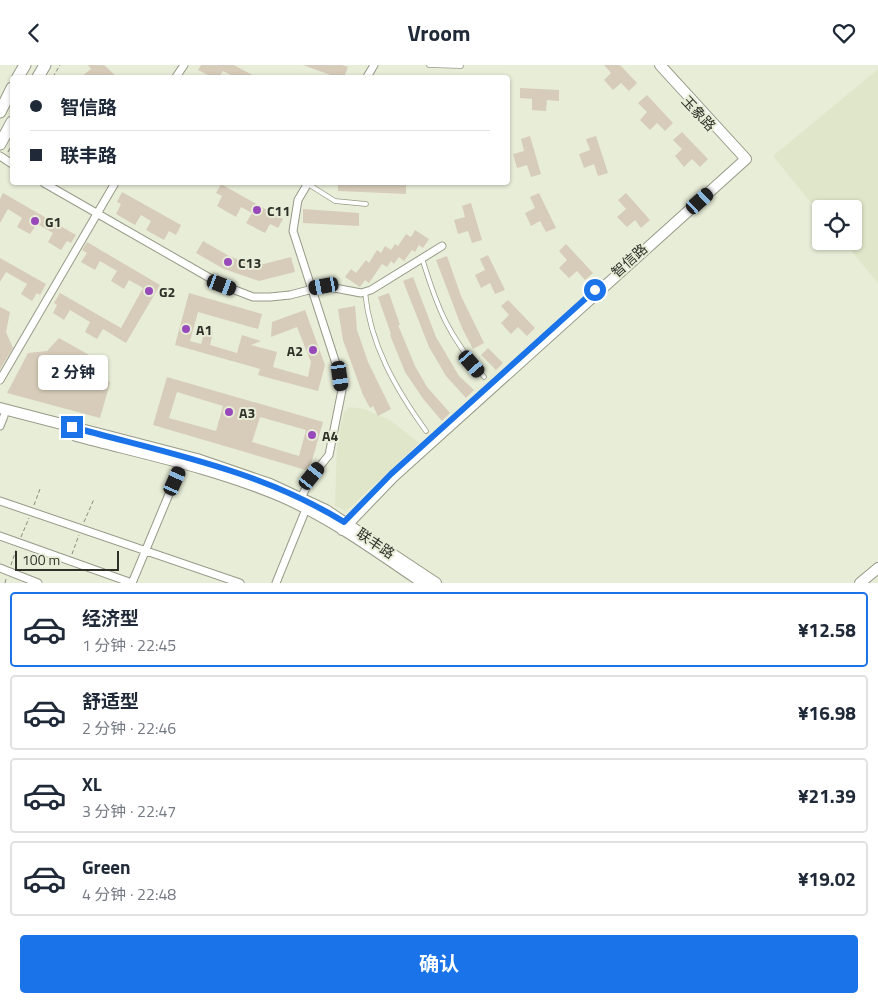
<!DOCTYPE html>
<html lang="zh">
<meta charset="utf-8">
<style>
body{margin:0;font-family:"Titillium Web","Noto Sans SC",sans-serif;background:#f2f2f3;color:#1f2937;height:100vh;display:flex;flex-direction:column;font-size:19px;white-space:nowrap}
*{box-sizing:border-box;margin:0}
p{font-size:16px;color:#747a83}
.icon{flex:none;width:28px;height:28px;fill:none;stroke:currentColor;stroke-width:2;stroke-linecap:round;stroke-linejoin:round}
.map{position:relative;height:518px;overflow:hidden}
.side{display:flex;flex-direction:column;background:#fff;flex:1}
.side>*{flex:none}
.guide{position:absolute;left:10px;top:10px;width:500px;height:110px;border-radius:5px;box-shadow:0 1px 4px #0004;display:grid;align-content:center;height:110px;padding:0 20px;background:#fff}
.tools{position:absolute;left:812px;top:135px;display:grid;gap:10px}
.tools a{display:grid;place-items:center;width:50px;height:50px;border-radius:5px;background:#fff;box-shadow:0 1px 4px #0004;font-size:25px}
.scale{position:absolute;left:15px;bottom:12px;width:104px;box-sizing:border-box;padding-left:5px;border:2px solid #2f3129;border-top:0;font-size:14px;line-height:18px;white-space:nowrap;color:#2f3129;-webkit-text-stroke:4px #e8edd8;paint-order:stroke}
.end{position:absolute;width:22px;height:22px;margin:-11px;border:6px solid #1a73e8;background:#fff;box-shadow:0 0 0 2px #fff}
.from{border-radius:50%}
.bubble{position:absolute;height:35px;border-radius:5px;background:#fff;box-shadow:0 1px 4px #0004;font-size:16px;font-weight:700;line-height:35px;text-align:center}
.car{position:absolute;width:15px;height:30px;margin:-15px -8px;border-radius:6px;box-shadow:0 0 4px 1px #0007;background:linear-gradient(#222 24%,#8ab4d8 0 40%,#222 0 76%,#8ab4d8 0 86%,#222 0)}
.guide b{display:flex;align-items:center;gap:18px;height:48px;font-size:19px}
.guide b+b{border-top:1px solid #e0e1e3}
.guide i{width:12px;height:12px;background:#1f2937}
ul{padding:9px 0 0;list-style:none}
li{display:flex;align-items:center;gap:15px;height:75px;margin:0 10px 8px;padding:0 10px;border:2px solid #e0e1e3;border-radius:5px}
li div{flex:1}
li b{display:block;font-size:19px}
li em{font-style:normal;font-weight:700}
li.on{border-color:#1a73e8}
li>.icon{width:45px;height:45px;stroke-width:1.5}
.button{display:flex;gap:10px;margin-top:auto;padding:10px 20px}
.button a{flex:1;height:58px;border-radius:5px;background:#1a73e8;color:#fff;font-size:20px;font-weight:700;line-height:58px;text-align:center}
header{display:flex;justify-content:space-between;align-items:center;height:65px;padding:0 20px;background:#fff;font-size:22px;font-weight:700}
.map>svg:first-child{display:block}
</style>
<header><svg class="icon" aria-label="back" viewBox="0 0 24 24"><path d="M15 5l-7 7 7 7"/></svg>Vroom<svg class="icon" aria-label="heart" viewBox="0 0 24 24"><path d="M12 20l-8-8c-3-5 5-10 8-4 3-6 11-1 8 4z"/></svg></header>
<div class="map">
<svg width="878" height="518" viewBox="0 0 878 518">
<rect width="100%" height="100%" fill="#e8edd8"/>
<!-- built -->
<path fill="#e0e6c9" d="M878,4V218L843,176H854V144H821V150L773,91Z
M350,342L364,344L390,355L419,378L346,446L335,441L337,379L344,347Z"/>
<!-- building -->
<path fill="#d6ccb9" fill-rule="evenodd" d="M88,0H104L117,12H81L91,4Z
M201,0H234L256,12H235L223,6L219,12H212L198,5Z
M303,0H342L348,2L344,12H336Z
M604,0H620L637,18L629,26L621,18L613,25L604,15L611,8Z
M520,23L559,25V36L547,35L546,46L532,45V34L520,33Z
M647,30L673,58L665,66L657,58L650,65L640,55L647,47L638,38Z
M682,67L708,94L700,102L692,94L684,102L675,91L682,84L673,75Z
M530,71L541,109L531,112L527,100L517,103L513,89L524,86L521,74Z
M596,71L608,108L598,111L594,99L584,103L579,89L590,85L586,74Z
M338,118H406V129L338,126Z
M221,119L283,154L278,163L270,159L265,168L246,158L252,148L241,142L236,152L217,141L222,131L216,128Z
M122,127L181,160L176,170L169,166L164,175L146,165L151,156L141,150L135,160L116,149L121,139L117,137Z
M3,128L76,170L71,178L67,176L61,185L48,177L53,168L37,159L30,169L17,162L22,153L8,144L0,158V134Z
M539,128L556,163L546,167L540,156L531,161L525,148L535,143L530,132Z
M626,128L650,155L641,163L635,155L627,162L617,152L626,144L618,135Z
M471,138L482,175L472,178L468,166L458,169L454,155L465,152L462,141Z
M303,144L359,148V161L303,158Z
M415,165L429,174L423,183L419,180L415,187L412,185L404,196L399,192L394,199L391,196L387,202L382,199L369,218L365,215L360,222L345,212L351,204L356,208L366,195L369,198L377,185L381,188L385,181L391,185L395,179L398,181L406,169L411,172Z
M203,176L229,191L256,201L291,192L295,207L259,216L224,204L196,188Z
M87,177L160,220L126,278L103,264L97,274L85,267L90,257L70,245L64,255L53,248L57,240L54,238L60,228L121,263L143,223L129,215L124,224L111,216L117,206L100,196L95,205L81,197L87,188L82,185Z
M566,179L593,208L585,215L577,206L569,213L559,203L567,195L559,186Z
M488,190L505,225L495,229L490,218L481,223L475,210L485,205L480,194Z
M447,191L461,231L484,278L473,284L462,263L436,195Z
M0,193L46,219L40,230L37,228L32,236L21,229L27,219L6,207L0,217Z
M413,212L436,272L459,311L474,325L466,333L446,311L429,282L403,216Z
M189,228L262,249L258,264L198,247L190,276L201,279L205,265L213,267L210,280L237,288L242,270L261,276L251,280L277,287L273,302L308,312L311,297L297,262L271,272L272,257L305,245L325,300L318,326L258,310L260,304L175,280Z
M389,228L400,260H398L415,301L427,322L450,348L442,356L424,335L405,307L390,270L391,269L378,232Z
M508,235L535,263L527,271L518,262L511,269L501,258L509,250L501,241Z
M355,241L357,265L368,297L391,344L378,351L373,341L370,343L363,330L343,275L338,244Z
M0,242L10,247L6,267L13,283L0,304Z
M59,273L91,291L110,318L100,353L7,328L28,288L47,286Z
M488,283L503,298L496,305L481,290Z
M167,312L323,357L309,406L153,360ZM177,327L223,341L216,366L169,353ZM260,352L306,365L299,391L252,377Z"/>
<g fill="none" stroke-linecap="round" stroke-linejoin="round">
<defs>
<path id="lane" d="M429,0L461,1
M308,119L335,136L366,139
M422,193C438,245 448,270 484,312
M365,227C370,279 395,323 426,366"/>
<path id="street" d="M176,12L184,0
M367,12L374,0
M0,91L12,99
M44,118L222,220L253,232H270L290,230L324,221L361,228L371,225L442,181
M0,315L115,118
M0,361L4,351
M301,433L312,411L329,390L342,325L340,311L293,166L298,135L308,118
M0,436L240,518
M0,471L132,518
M0,503L38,518
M132,518L182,398
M276,518L306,444"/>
<path id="secondary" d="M0,343L197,394L270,419L326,445L436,518
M76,371C144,389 214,403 280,431C331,453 377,487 423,518
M342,465L393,412L746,94L660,0
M860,518L878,503"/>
<path id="primary" d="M18,12L25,0
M38,12L45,0
M0,47L12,23
M0,79L12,57"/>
</defs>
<!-- lane casing -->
<use href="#lane" stroke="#969a87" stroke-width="5.5"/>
<!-- street casing -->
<use href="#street" stroke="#969a87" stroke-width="9"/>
<!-- secondary casing -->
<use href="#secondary" stroke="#969a87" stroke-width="12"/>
<!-- primary casing -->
<use href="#primary" stroke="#969a87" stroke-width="13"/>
<!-- path -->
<path stroke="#888b7d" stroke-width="1" stroke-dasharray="4 2.5" stroke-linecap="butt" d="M53,12L60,0
M8,87L12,79
M34,440L40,424
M84,457L94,434
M21,472L29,453
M72,489L79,470
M11,500L16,485
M5,518L6,514"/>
<!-- lane -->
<use href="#lane" stroke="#fff" stroke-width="4"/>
<!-- street -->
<use href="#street" stroke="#fff" stroke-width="7"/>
<!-- secondary -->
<use href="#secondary" stroke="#fff" stroke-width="10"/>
<!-- primary -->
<use href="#primary" stroke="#fff" stroke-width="11"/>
</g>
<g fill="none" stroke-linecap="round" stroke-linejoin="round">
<!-- route -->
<path stroke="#1a73e8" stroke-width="6" d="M72,362C166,388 260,405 344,457L391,409L595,225"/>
</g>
<!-- markers -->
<g fill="#994aba" stroke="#e8edd8" stroke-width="2">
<circle cx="257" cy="145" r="5"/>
<circle cx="35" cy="156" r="5"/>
<circle cx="228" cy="197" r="5"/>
<circle cx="149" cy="226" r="5"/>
<circle cx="186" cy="264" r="5"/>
<circle cx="313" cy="285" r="5"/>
<circle cx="229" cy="347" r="5"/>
<circle cx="312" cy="370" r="5"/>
</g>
<g text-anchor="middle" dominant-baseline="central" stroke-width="4" stroke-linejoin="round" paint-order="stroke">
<!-- street labels -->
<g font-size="14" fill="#2f3129" stroke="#e8edd8">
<text transform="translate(699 48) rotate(47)">玉象路</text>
<text transform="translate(629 195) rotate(-42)">智信路</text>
<text transform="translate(376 478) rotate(34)">联丰路</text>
</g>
<!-- poi labels -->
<g font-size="14" font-weight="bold" fill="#2f3129" stroke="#e8edd8" text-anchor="start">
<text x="267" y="145">C11</text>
<text x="45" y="156">G1</text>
<text x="238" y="197">C13</text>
<text x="159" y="226">G2</text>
<text x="196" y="264">A1</text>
<text x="303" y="285" text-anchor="end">A2</text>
<text x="239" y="347">A3</text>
<text x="322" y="370">A4</text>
</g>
</g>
</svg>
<div class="tools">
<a><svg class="icon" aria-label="locate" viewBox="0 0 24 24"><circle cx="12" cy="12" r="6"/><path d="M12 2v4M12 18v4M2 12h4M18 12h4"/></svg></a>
</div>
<div class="scale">100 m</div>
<i class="end from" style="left:595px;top:225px"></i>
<i class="end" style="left:72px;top:362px"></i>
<div class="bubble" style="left:38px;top:290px;width:70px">2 分钟</div>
<i class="car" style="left:700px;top:136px;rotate:48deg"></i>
<i class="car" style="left:222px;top:220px;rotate:111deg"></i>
<i class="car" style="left:324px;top:221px;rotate:260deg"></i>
<i class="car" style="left:472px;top:299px;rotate:139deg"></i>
<i class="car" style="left:340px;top:311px;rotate:172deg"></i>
<i class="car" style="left:312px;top:411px;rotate:39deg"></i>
<i class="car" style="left:175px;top:416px;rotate:24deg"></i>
<div class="guide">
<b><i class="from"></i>智信路</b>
<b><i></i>联丰路</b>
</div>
</div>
<section class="side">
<ul>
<li class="on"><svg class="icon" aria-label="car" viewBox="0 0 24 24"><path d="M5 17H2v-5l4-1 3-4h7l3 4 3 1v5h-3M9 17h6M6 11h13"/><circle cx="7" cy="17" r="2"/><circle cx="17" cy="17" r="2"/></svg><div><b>经济型</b><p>1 分钟 · 22:45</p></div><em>¥12.58</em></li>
<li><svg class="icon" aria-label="car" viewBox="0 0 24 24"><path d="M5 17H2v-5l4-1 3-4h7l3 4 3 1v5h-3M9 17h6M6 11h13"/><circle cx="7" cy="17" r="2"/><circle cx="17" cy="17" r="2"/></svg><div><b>舒适型</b><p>2 分钟 · 22:46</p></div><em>¥16.98</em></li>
<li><svg class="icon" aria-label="car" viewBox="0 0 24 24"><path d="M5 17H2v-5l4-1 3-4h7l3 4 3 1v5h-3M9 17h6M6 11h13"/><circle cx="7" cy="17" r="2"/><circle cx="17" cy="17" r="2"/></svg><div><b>XL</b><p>3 分钟 · 22:47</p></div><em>¥21.39</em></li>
<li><svg class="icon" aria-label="car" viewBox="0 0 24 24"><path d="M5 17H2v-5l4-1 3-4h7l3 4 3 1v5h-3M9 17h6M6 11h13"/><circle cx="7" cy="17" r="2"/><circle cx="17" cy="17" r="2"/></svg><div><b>Green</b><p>4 分钟 · 22:48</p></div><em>¥19.02</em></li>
</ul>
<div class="button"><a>确认</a></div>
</section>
